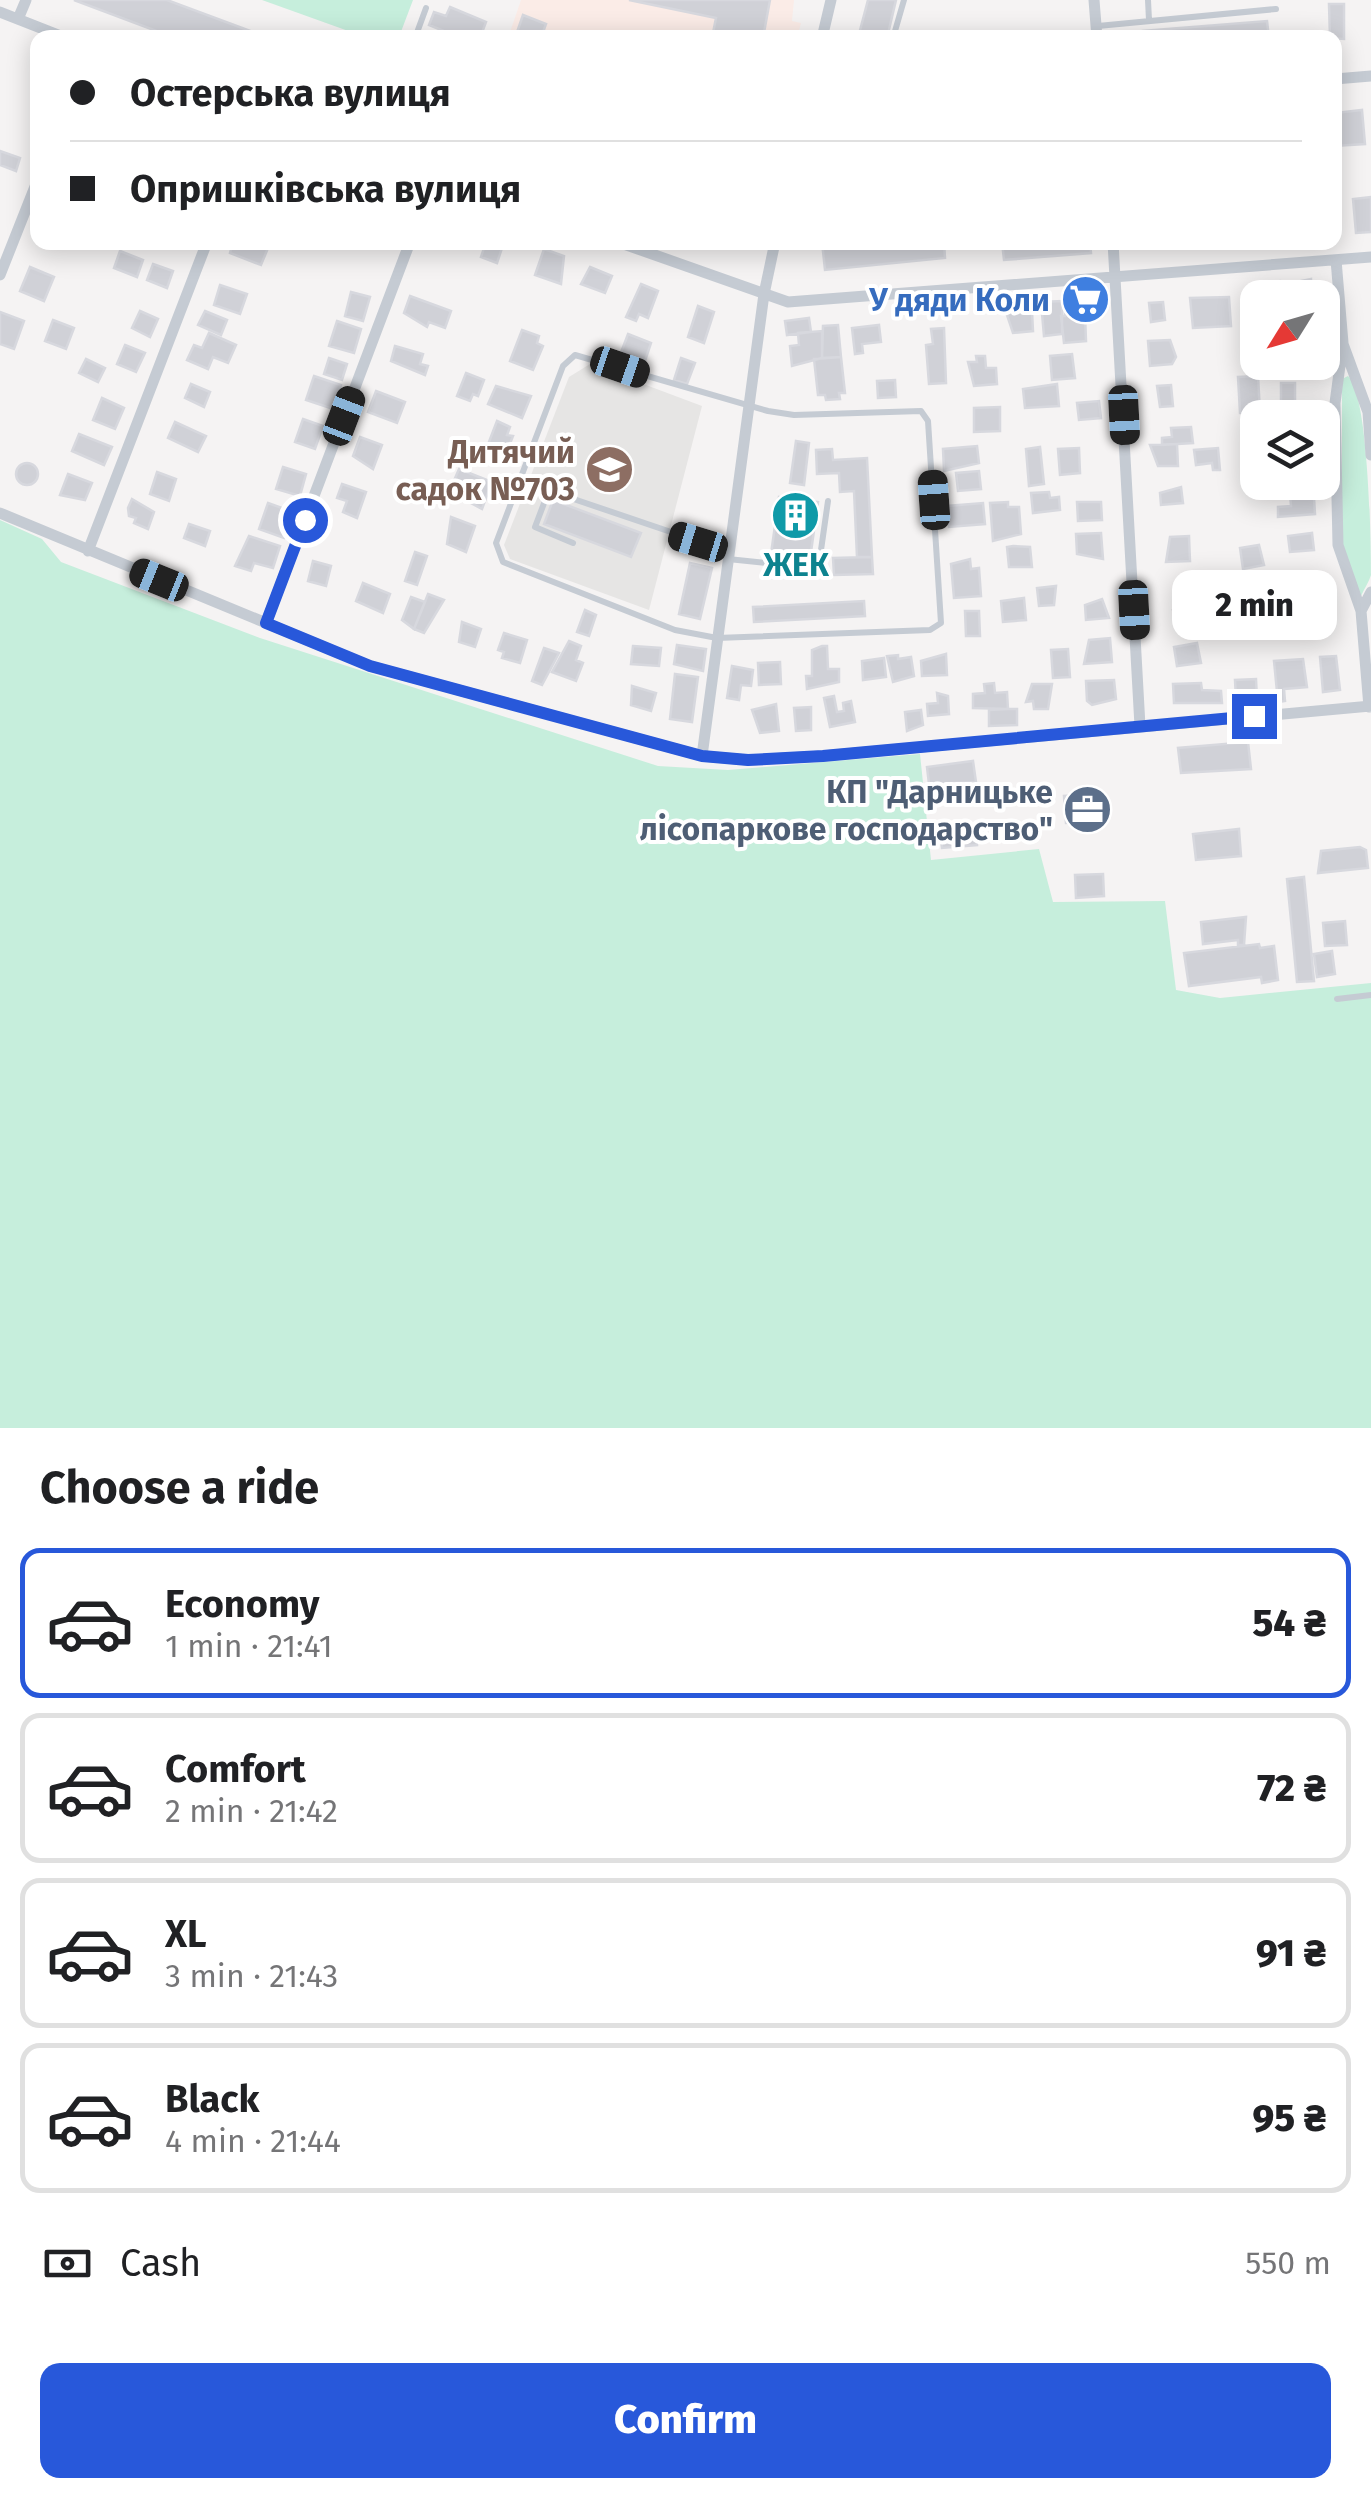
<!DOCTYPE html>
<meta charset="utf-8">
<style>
body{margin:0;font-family:"Fira Sans",sans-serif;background:#f6f6f6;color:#202124;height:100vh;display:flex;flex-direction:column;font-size:38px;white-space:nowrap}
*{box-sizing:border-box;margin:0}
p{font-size:32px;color:#757577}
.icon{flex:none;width:55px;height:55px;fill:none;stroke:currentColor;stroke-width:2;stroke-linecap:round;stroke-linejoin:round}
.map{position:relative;height:1428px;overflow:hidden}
.drawer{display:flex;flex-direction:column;background:#fff;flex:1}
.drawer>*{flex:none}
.top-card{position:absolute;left:30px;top:30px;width:1312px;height:220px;border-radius:20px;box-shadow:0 5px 25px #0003;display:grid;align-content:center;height:220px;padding:0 40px;background:#fff}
.needle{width:65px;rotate:233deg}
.buttons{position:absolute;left:1240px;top:280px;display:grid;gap:20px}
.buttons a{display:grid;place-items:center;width:100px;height:100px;border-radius:20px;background:#fff;box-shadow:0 5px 25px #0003;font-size:50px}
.end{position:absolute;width:45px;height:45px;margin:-22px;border:12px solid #2858da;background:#fff;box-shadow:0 0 0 5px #fff}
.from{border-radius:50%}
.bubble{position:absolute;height:70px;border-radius:20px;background:#fff;box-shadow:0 5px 25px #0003;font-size:32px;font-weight:800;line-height:70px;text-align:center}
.car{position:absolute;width:30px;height:60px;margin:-30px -15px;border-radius:12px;box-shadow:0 0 8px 2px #0007;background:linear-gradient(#222 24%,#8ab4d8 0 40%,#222 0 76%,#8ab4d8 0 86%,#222 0)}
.top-card b{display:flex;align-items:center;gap:35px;height:95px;font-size:38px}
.top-card b+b{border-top:2px solid #e0e0e0}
.top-card i{width:25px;height:25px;background:#202124}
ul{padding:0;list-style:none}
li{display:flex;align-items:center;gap:30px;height:150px;margin:0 20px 15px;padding:0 20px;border:5px solid #e0e0e0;border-radius:20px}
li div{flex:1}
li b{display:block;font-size:38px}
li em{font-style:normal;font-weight:800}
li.active{border-color:#2858da}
li>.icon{width:90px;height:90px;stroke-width:1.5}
h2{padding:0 40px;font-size:45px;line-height:120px}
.pay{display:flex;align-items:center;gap:25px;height:110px;padding:0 40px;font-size:38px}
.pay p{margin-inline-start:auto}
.cta{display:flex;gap:20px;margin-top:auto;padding:20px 40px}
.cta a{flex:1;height:115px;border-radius:20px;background:#2858da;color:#fff;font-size:40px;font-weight:800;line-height:115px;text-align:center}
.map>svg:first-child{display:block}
</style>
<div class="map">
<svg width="1371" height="1428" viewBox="0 0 1371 1428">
<rect width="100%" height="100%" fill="#f5f3f3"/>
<!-- education -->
<path fill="#e6e5e4" d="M590,364L702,406L649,610L510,559L504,545L569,377Z"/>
<!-- medical -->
<path fill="#fbece7" d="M521,0H794L792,21L801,23L797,38H508Z"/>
<!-- green -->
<path fill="#c6eedc" d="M262,0H413L399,37H365Z
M1348,376C1369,395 1371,544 1371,575C1369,582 1364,589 1361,596L1342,547V379Z
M0,520L42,539L61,562L260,638L658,766L728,770L920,754L931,860L1039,849L1053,902L1165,901L1176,990L1220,998L1371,983V1428H0Z"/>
<!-- building -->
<path fill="#d0d1d7" stroke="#d7d8de" stroke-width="2.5" d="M74,0H167L269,38H175Z
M629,0H770L763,38H712L716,18Z
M868,0H896L887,38H858Z
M1329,4H1344V39L1330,38Z
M450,7L486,22L480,38H461L429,25L434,12L446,16Z
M523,15L546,24L541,38H515Z
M1267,21L1269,38H1143V31Z
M1362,110L1365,144L1335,146V113Z
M0,151L20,158L16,171L0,165Z
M1371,197V232L1356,233L1353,199Z
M233,242L268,248L261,265L230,253Z
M486,242H504L497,263L481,257Z
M822,242H944L945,258L825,270Z
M1002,242H1090L1091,253L1004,260Z
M544,249L564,256L561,284L535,275Z
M120,251L143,260L137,277L114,268Z
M153,264L173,271L167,288L147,280Z
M30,267L54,277L44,301L20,291Z
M590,267L612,276L605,293L581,284Z
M1311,279L1312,298H1260V286L1269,282L1280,281L1281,292H1286V284Z
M641,284L658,291L648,318L639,314L636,321L626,317Z
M220,285L247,294L240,314L214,305Z
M351,292L370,297L363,321L345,316Z
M1093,295L1094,313L1085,314L1086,341L1064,343L1061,316H1065V297Z
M410,296L451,311L445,328L429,322L427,327L404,313Z
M1229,297L1231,326L1193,328L1190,298Z
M1062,301V334L1044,336L1041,302Z
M1163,302L1165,320L1151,322L1149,303Z
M698,306L714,312L704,343L688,337Z
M1013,308V313L1032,311L1033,331L1013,333L1005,309Z
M140,311L158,319L150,337L132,328Z
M205,311L227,320L221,335L198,325Z
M0,312L24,321L14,349L0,344Z
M809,318L811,332L787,335L785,321Z
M53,320L74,328L66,349L45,341Z
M337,321L361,329L354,353L329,346Z
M838,325L841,357L822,358L823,326Z
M879,325L881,342L862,344L863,353L855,354L852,328Z
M944,328L946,383L929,384L926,345L933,344L931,329Z
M522,330L539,336L537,343L543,346L533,370L510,361Z
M822,331V358L792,366L790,346L799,345L798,333Z
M209,333L236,345L228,363L213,357L208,369L187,360L194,345L202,348Z
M628,334L651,343L644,364L620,355Z
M1170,340L1176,357L1172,364L1150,366L1148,341Z
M125,345L145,353L136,372L117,364Z
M395,346L423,354L420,364L428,366L425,375L391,361Z
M1072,354L1075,378L1052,380L1050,356Z
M976,356H985L986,368H996L997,384L974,386L968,362H977Z
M841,357L845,393H839L840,399L826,400L825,395H818L814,359Z
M329,358L347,364L342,380L324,374Z
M681,358L695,363L687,384L674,380Z
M86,359L105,368L98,382L79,373Z
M466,373L484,380L478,396L473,394L470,401L457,396Z
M314,376L341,385L333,409L306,400Z
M1258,376L1260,412L1240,413L1238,377Z
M895,380L896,397L878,398L877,381Z
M1281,383H1295V406L1281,407Z
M191,384L210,392L204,407L185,398Z
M1057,384L1059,406L1025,408L1023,389Z
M1171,385L1173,406L1160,407L1157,386Z
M496,386L531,396L522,418L488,404Z
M376,391L405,402L397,423L368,412Z
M102,398L124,408L115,429L93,420Z
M1099,401L1101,418L1079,420L1077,403Z
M1000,407V431L974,432V408Z
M303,419L323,426L315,449L295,442Z
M497,421L510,427L507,435L513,436L504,459L498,457L495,465L482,460Z
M175,422L206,436L198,452L168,438Z
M1191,427L1193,443L1162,445V438L1172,437L1171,428Z
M79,434L112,447L104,465L72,451Z
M360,437L382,445L373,469L353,456Z
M796,441L809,443L804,485L790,483Z
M1177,444L1178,466H1158L1150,445Z
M977,446L979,463L944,471L943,449Z
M1040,447L1044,484L1029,486L1026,449Z
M1079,448L1080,473L1060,475L1058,449Z
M1218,448L1220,470H1213L1212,463L1196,465L1194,450Z
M832,449L833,460L867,458L872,557H857L854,491L840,492L839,473L817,474L816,450Z
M16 474a11 11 0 1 1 22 0a11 11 0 1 1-22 0Z
M283,467L306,474L300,496L276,489Z
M459,469L492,482L482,509L456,495L459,488L452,485Z
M979,471L981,489L958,491L956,473Z
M157,472L176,479L169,501L150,494Z
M68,474L92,483L85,500L60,495Z
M1313,482L1315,514L1278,517V507L1291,506L1289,483Z
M342,484L366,492L357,518L343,512L347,501L337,498Z
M1181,487L1183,503L1161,505L1160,493Z
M1049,492L1050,498L1059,497L1060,510L1033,513L1031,493Z
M779,497L818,502L810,559L771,554Z
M132,499L154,512L148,529L134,523L136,518L129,516L128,508Z
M553,500L641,533L631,557L544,524Z
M1008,502V507H1019L1021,534L993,541L990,503Z
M1077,502H1101L1102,520L1078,521Z
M268,503L293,512L284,538L259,529Z
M983,503L985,524L949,527L947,506Z
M451,517L475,526L466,552L447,544Z
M189,524L210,531L205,546L184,538Z
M1101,533L1103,559L1077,554L1076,534Z
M1312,533L1314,550L1290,552L1288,536Z
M249,536L280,546L273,568L254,563L251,571L235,566Z
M1189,536L1190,561L1166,562L1170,537Z
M1259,545L1264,565L1243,569L1240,548Z
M1013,546L1030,547L1032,567H1009L1007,547Z
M415,552L427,556L417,585L405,581Z
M872,557L873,574L834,575L833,558Z
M970,559L971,569L979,568L981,596L954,598L951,564Z
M313,561L331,566L326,586L308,581Z
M690,563L712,568L700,619L679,614Z
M1310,578L1313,606L1292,608L1289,580Z
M363,583L390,594L383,613L356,601Z
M1056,586L1054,605L1039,606L1037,588Z
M1274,587L1275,601H1267L1268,615L1251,616L1248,592Z
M428,594L444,600L424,633L414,629Z
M411,597L425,602L414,629L402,620Z
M1024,598L1026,620L1003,622L1001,601Z
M1102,599L1109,618L1086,620L1085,605Z
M864,601L865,616L754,622L753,607Z
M1207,605L1210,622L1176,626L1173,610Z
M585,610L596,615L589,636L577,632Z
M965,611H979L980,636H966Z
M462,622L481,629L475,647L459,642Z
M504,633L527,640L520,663L502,658L504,652L498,650Z
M1110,638L1112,662L1084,664L1089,640Z
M569,641L581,646L576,660L583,663L576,681L552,672Z
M1197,643L1201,663L1177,666L1174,647Z
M677,645L706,649L703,671L674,664Z
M633,646L661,648L659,666L631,664Z
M822,646H827L828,669H839V682L807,689L806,676H812V650Z
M544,648L559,653L542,685L532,681Z
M1068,649L1070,677L1053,678L1051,650Z
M946,654L947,675L922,676L921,661Z
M898,655V659L911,657L914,676L893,682L887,656Z
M1336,656L1340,690L1323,692L1320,657Z
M884,658L886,677L863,680L862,661Z
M1303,659L1307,687L1284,689L1285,701L1278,702L1274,661Z
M780,662L781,684L759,685L758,663Z
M732,666L753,670L751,686L741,685L739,700L727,698Z
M675,674L698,677L692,722L670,719Z
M1256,679L1257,699L1236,700L1235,680Z
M1114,680L1116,699L1092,705L1087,701L1086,681Z
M994,683L995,693L1007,692L1008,709L973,708V694L985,693L984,684Z
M1201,683L1202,690L1221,691L1222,703H1174L1173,684Z
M1032,684H1052L1048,709H1034L1033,701L1026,702Z
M632,686L656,693L651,711L631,705Z
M937,693L948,696L949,714L928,716L927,704L938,703Z
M834,696L837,712L844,711L843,703L851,701L855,722L830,727L824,698Z
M776,704L779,731L760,733L752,710Z
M811,707V730L796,731L794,708Z
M1008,709H1017V725L989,726V710Z
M921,710L923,725L907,731L905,712Z
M1248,742L1251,769L1181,773L1178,748Z
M973,761L976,782L929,784L927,767Z
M1098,794L1100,821L1066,823L1064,796Z
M975,827L977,845L942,848L940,830Z
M1239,829L1241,856L1196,860L1193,834Z
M1360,847L1366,850L1368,868L1318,873L1321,851Z
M1103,874L1104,896L1076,898L1075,875Z
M1304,877L1314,981L1297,982L1287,879Z
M1246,917L1244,945H1238V940L1203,944L1201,922Z
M1345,921L1347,945L1325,946L1323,923Z
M1259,944L1260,948L1274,946L1278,980L1262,983L1261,977L1189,986L1184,953Z
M1332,951L1335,974L1317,977L1314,954Z"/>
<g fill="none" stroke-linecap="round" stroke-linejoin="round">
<!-- lane -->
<path stroke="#c5cbd3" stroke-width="6" d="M1148,0L1149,20
M1098,26L1276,9
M417,33L430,38
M415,38L426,8
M893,38L904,0
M575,355L768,411L794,415L921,411L928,421L941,623L930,630L717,638L675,630L503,562L496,543L563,366Z
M573,543L535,527L546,498L553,492L727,551
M728,559L813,568L820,557L828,501
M1337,999L1371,995"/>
<!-- street -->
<path stroke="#c5cbd3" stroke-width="11" d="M1094,0L1097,38
M0,12L66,38
M18,19L26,0
M822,38L831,0
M1335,79L1371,76
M618,242L788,302L1371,257
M1113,242L1140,726
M1336,260L1343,343L1335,403L1338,545L1361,611L1369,707
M0,275L38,179
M1343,344L1368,412L1371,455
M0,513L370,666L702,756L748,760L823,756L1371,706
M88,551L207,242
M1361,611L1371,592
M266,623L410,242
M702,756L764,294L775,242"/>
</g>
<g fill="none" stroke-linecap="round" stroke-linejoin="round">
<!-- route -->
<path stroke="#2858da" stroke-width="12" d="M305,520L266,623L370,666L702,756L748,760L823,756L1254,716"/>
</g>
<!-- icons -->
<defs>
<symbol id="supermarket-disc" viewBox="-11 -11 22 22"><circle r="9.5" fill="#3f7fe0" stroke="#fff"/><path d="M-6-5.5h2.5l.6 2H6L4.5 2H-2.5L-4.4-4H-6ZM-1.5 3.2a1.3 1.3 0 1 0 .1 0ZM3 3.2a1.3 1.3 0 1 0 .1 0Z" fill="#fff"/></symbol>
<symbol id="school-disc" viewBox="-11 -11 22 22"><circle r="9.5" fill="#8d6e63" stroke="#fff"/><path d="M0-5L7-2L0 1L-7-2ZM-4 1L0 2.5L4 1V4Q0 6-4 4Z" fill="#fff"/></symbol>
<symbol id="building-disc" viewBox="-11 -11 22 22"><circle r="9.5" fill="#0f9aa8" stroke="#fff"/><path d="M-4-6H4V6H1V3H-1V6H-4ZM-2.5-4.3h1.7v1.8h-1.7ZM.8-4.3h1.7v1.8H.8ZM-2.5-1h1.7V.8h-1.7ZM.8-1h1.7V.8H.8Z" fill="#fff"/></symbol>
<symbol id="office-disc" viewBox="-11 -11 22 22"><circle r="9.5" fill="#5c6f8a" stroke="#fff"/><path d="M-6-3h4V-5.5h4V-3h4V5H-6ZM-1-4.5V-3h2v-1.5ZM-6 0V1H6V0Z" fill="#fff"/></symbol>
</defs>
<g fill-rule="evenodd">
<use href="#supermarket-disc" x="1058" y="272" width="55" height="55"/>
<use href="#school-disc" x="582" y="442" width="55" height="55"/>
<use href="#building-disc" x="768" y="488" width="55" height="55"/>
<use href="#office-disc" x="1060" y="782" width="55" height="55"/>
</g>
<g text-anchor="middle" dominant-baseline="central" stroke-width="8" stroke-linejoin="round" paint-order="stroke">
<!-- shop labels -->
<g font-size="32" font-weight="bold" fill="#366cbe" stroke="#fff" text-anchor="end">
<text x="1050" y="300">У дяди Коли</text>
</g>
<!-- education labels -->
<g font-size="32" font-weight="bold" fill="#785e54" stroke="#fff" text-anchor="end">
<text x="575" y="452">Дитячий<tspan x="575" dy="37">садок №703</tspan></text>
</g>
<!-- culture labels -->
<g font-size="32" font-weight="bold" fill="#0d838f" stroke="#fff">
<text x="796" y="565">ЖЕК</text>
</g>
<!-- service labels -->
<g font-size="32" font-weight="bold" fill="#4e5e75" stroke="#fff" text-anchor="end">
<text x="1053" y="792">КП "Дарницьке<tspan x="1053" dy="37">лісопаркове господарство"</tspan></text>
</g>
</g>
</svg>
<div class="buttons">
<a><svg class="needle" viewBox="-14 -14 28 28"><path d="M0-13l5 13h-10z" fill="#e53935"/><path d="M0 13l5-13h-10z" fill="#757577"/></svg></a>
<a><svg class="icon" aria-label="layers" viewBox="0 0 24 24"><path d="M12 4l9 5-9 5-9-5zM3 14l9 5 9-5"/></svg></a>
</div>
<i class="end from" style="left:305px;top:520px"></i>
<i class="end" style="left:1254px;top:716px"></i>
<div class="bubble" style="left:1172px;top:570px;width:165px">2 min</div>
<i class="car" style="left:620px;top:367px;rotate:109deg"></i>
<i class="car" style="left:1124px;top:415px;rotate:177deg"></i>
<i class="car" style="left:344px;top:416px;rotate:21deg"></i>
<i class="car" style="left:934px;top:500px;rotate:356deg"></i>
<i class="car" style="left:698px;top:542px;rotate:287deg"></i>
<i class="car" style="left:159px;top:580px;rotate:292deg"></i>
<i class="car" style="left:1134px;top:610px;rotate:177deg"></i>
<div class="top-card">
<b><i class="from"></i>Остерська вулиця</b>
<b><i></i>Опришківська вулиця</b>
</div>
</div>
<section class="drawer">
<h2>Choose a ride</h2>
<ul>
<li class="active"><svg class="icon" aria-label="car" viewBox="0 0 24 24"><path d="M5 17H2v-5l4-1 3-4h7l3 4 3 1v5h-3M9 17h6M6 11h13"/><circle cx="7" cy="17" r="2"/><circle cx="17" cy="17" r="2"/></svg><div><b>Economy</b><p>1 min · 21:41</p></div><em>54 ₴</em></li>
<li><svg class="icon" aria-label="car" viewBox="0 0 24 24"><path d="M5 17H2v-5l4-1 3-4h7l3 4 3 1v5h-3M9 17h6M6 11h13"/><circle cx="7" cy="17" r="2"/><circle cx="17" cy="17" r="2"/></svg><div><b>Comfort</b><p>2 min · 21:42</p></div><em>72 ₴</em></li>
<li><svg class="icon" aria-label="car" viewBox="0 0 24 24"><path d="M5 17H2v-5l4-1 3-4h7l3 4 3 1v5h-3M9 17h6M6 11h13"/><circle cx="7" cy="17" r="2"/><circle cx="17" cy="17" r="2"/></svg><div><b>XL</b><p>3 min · 21:43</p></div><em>91 ₴</em></li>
<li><svg class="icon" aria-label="car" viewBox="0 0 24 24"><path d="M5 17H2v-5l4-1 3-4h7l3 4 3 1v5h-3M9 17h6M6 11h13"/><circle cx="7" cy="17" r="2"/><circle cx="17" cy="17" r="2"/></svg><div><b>Black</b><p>4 min · 21:44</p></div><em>95 ₴</em></li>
</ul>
<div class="pay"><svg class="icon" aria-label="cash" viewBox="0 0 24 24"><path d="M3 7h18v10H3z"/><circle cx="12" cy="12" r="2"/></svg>Cash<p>550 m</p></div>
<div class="cta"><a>Confirm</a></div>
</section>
